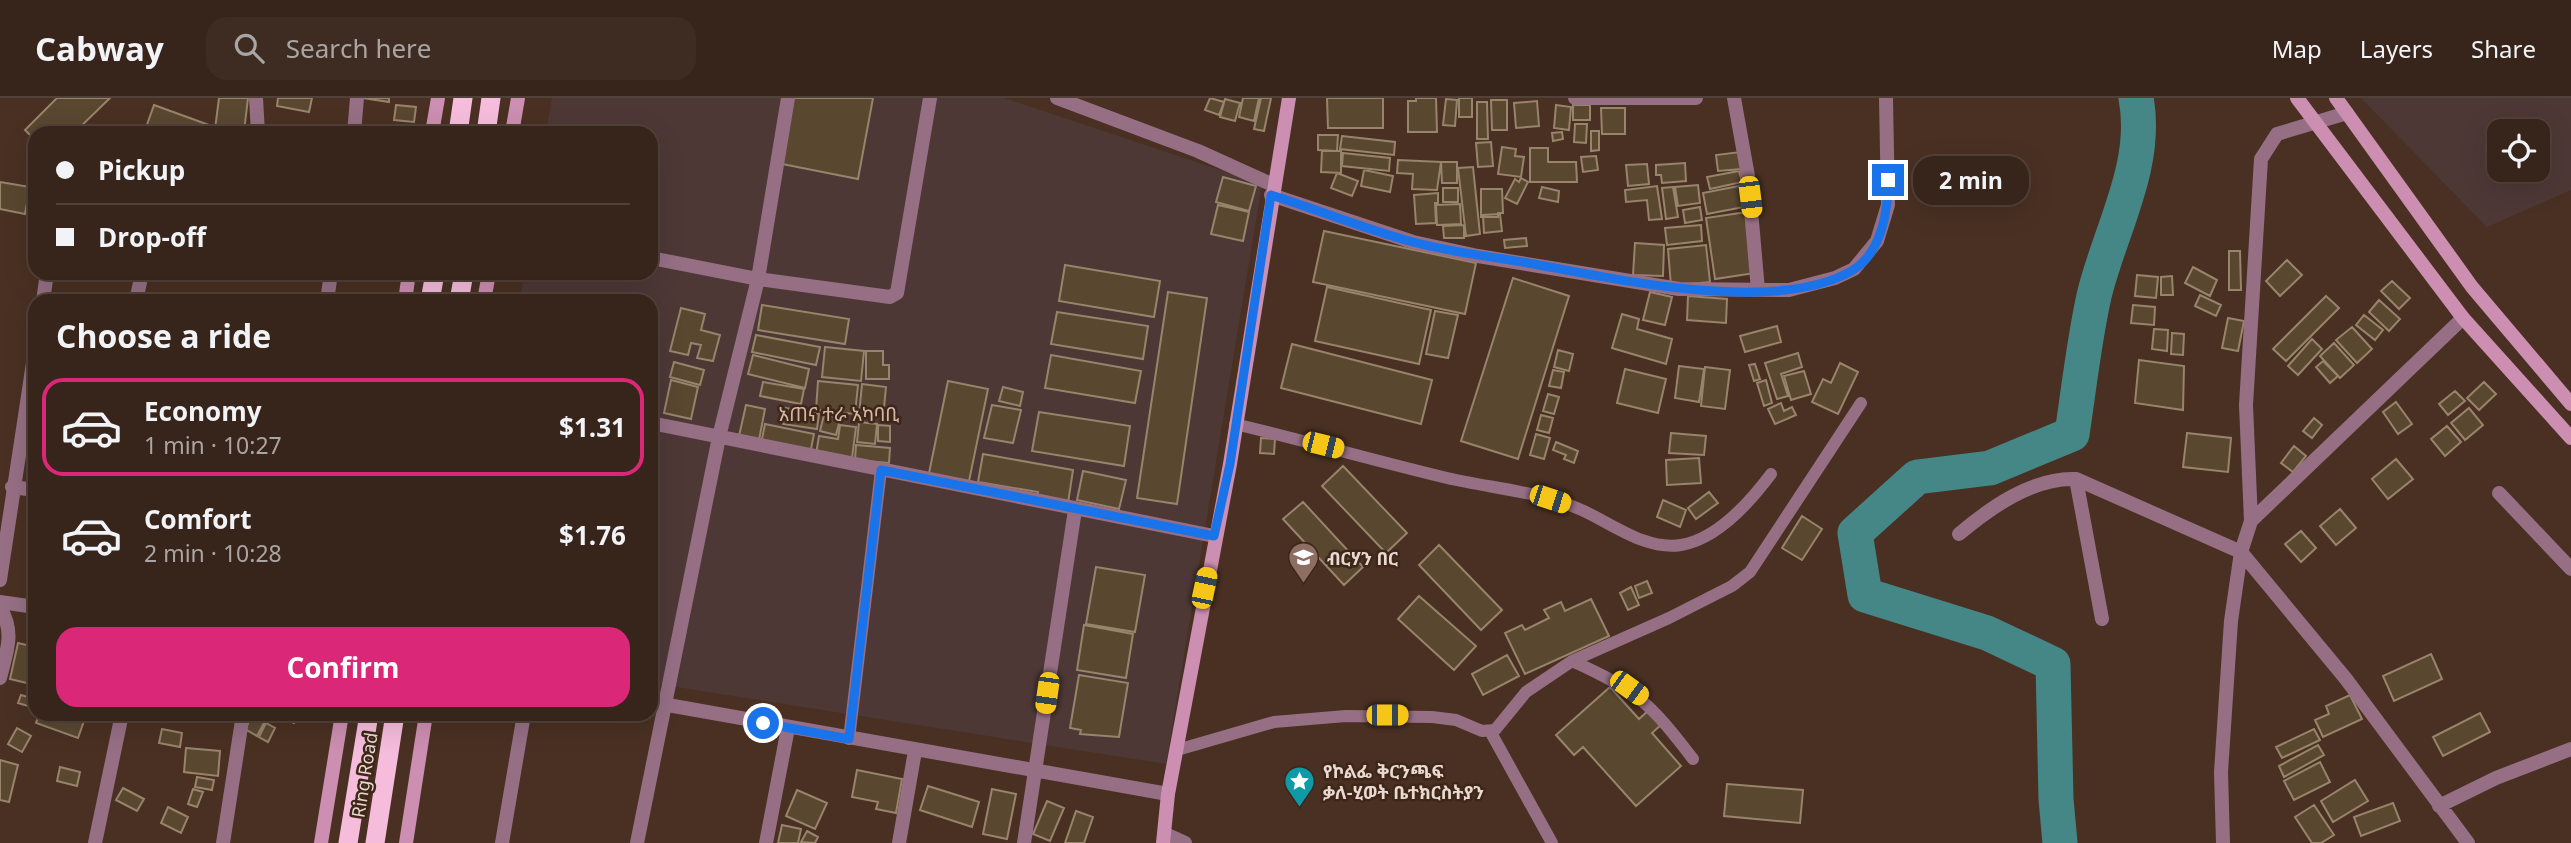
<!DOCTYPE html>
<meta charset="utf-8">
<style>
body{margin:0;font-family:Georgia,"Noto Sans Ethiopic",serif;background:#3e2c23;color:#f1f3f6;height:100vh;display:flex;flex-direction:column;font-size:26px;white-space:nowrap}
*{box-sizing:border-box;margin:0}
p{font-size:23px;color:#aaa4a2}
.icon{flex:none;width:38px;height:38px;fill:none;stroke:currentColor;stroke-width:2;stroke-linecap:round;stroke-linejoin:round}
.map{position:relative;flex:1;overflow:hidden}
.details{position:absolute;left:28px;top:196px;width:630px;height:427px;display:flex;flex-direction:column;background:#37241a;border-radius:21px;box-shadow:0 7px 28px #0002,0 0 0 2px #514139}
.details>*{flex:none}
.banner{position:absolute;left:28px;top:28px;width:630px;height:154px;border-radius:21px;box-shadow:0 7px 28px #0002,0 0 0 2px #514139;display:grid;align-content:center;height:154px;padding:0 28px;background:#37241a}
.fabs{position:absolute;left:2487px;top:21px;display:grid;gap:14px}
.fabs a{display:grid;place-items:center;width:63px;height:63px;border-radius:14px;background:#37241a;box-shadow:0 7px 28px #0002,0 0 0 2px #514139;font-size:35px}
.end{position:absolute;width:32px;height:32px;margin:-16px;border:9px solid #1a73e8;background:#fff;box-shadow:0 0 0 4px #fff}
.from{border-radius:50%}
.bubble{position:absolute;height:49px;border-radius:21px;background:#37241a;box-shadow:0 7px 28px #0002,0 0 0 2px #514139;font-size:23px;font-weight:700;line-height:49px;text-align:center}
.car{position:absolute;width:21px;height:42px;margin:-21px -10px;border-radius:9px;box-shadow:0 0 5px 2px #0007;background:linear-gradient(#f5c518 24%,#345 0 40%,#f5c518 0 76%,#345 0 86%,#f5c518 0)}
.banner b{display:flex;align-items:center;gap:24px;height:66px;font-size:26px}
.banner b+b{border-top:2px solid #514139}
.banner i{width:18px;height:18px;background:#f1f3f6}
ul{padding:0;list-style:none}
li{display:flex;align-items:center;gap:21px;height:98px;margin:0 14px 10px;padding:0 14px;border:4px solid transparent;border-radius:21px}
li div{flex:1}
li b{display:block;font-size:26px}
li em{font-style:normal;font-weight:700}
li.active{border-color:#db2777}
li>.icon{width:63px;height:63px;stroke-width:1.5}
h2{padding:0 28px;font-size:32px;line-height:84px}
.action{display:flex;gap:14px;margin-top:auto;padding:14px 28px}
.action a{flex:1;height:80px;border-radius:21px;background:#db2777;color:#fff;font-size:28px;font-weight:700;line-height:80px;text-align:center}
header{display:flex;align-items:center;gap:42px;box-sizing:border-box;height:98px;padding:0 35px;background:#37241a;border-bottom:2px solid #514139}
header strong{font-size:33px}
nav{display:flex;gap:38px;margin-inline-start:auto;font-size:24px}
.search{width:490px;height:63px;background:#3e2c23;display:flex;align-items:center;gap:18px;box-sizing:border-box;padding:0 24px;border-radius:21px;color:#aaa4a2;font-size:26px}
.map>svg:first-child{display:block}
</style>
<header>
<strong>Cabway</strong>
<div class="search"><svg class="icon" aria-label="search" viewBox="0 0 24 24"><circle cx="10" cy="10" r="6"/><path d="M15 15l6 6"/></svg>Search here</div>
<nav><a>Map</a><a>Layers</a><a>Share</a></nav>
</header>
<div class="map">
<svg width="2571" height="745" viewBox="0 0 2571 745">
<rect width="100%" height="100%" fill="#493022"/>
<!-- commercial -->
<path fill="#4d3836" fill-rule="evenodd" d="M552,0H1004L1262,86L1166,666L651,585V203H520L524,175H651V35H546Z
M2361,0H2571V92L2487,129ZM2499,33H2538V72H2499Z"/>
<g fill="none" stroke-linecap="round" stroke-linejoin="round">
<!-- river -->
<path stroke="#458787" stroke-width="35" d="M2060,745L2056,701L2053,566L1987,535L1865,497L1855,435L1917,379L1990,370L2072,336C2079,290 2084,243 2094,198C2109,134 2149,68 2136,0"/>
</g>
<!-- building -->
<path fill="#594730" stroke="#98836b" stroke-width="2" d="M57,0H110L74,35H35V42L25,32Z
M219,0H248L244,34L215,31Z
M278,0H312L309,14L277,8Z
M363,0H389V4Z
M789,0H873L858,81L777,65Z
M1210,0L1224,4L1219,17L1205,12Z
M1243,0H1259L1254,23L1239,19Z
M1261,0H1271L1264,33L1254,31Z
M1327,0H1383V30H1328Z
M1416,0H1436L1437,34H1408V3H1416Z
M1459,0H1472V19H1459Z
M1225,1L1240,5L1235,23L1220,19Z
M1446,1L1457,2L1455,28L1443,27Z
M1491,2H1507V32H1492Z
M1537,3L1539,28L1516,30L1514,5Z
M1477,4H1487L1488,41H1477Z
M154,7L231,35H144Z
M396,7L416,9L414,24L394,22Z
M1556,7L1571,9L1569,32L1554,30Z
M1573,7H1590V22H1573Z
M1601,10H1625V36H1602Z
M1575,26H1587L1586,45L1574,44Z
M1591,33H1599V52L1591,53Z
M1562,34L1563,41L1553,43L1552,35Z
M1318,37H1338L1337,53L1318,52Z
M1342,38L1395,44L1394,57L1340,51Z
M1491,44L1493,68L1478,69L1476,45Z
M1502,49L1516,51L1515,58L1524,59L1521,79L1498,76Z
M1530,50H1548V64H1576L1577,84H1530Z
M1322,53H1341V75L1321,74Z
M1740,54L1742,71L1718,73L1716,57Z
M1343,55L1390,60L1389,73L1342,68Z
M1596,58L1598,72L1583,74L1581,59Z
M1398,62L1441,64L1437,92L1412,91L1413,76L1397,75Z
M1441,64H1457V85H1442Z
M1685,65L1686,83L1662,85L1661,77H1656V67Z
M1647,66L1649,86L1628,88L1626,67Z
M1473,69L1480,136L1466,138L1458,70Z
M1364,72L1393,78L1390,94L1361,88Z
M1739,73L1742,84L1710,91L1707,79Z
M1337,75L1358,83L1352,98L1331,90Z
M1223,79L1256,88L1249,113L1216,104Z
M1521,80L1528,84L1517,106L1505,100L1515,81L1519,84Z
M0,84L30,89L25,116L0,111Z
M1698,87L1700,105L1678,108L1675,89Z
M1744,87L1749,108L1707,116L1703,95Z
M1657,88L1662,121L1649,122L1647,102L1626,104L1625,92Z
M1542,89L1559,93L1558,104L1539,100Z
M1673,89L1678,119L1666,121L1662,90Z
M1443,90H1458V104H1443Z
M1481,91H1502L1503,115H1498V119H1481Z
M1438,95V105H1435L1436,125L1416,126L1414,97Z
M1460,106L1461,126L1437,127L1436,107Z
M1218,107L1249,114L1243,143L1211,136Z
M1700,109L1702,122L1685,125L1683,112Z
M1747,114L1755,175L1715,181L1706,120Z
M1500,116L1502,133L1484,135L1483,117Z
M1464,127V140H1444L1443,128Z
M1701,127L1702,143L1667,147L1665,130Z
M1324,133L1476,165L1465,216L1313,184Z
M1526,140L1527,148L1505,150L1504,142Z
M1635,145L1664,147L1663,178L1633,177Z
M1706,147L1710,184L1671,188L1668,151Z
M2229,153H2240L2241,192H2229Z
M2287,162L2302,177L2280,198L2266,183Z
M1065,167L1160,183L1154,219L1059,203Z
M2193,169L2217,182L2210,198L2185,185Z
M2137,177L2158,179L2156,200L2135,198Z
M2172,178L2173,197H2161V179Z
M1513,180L1569,198L1518,361L1461,343Z
M2392,183L2410,200L2399,211L2381,193Z
M1327,189L1431,212L1419,266L1315,243Z
M1168,194L1207,200L1177,406L1137,400Z
M1650,194L1672,199L1665,227L1643,222Z
M2200,197L2221,207L2216,218L2195,208Z
M1688,198L1727,201L1726,225L1687,222Z
M2326,198L2339,210L2286,263L2273,251Z
M2379,202L2400,221L2389,233L2369,214Z
M762,207L849,221L845,246L758,232Z
M2133,207L2155,209L2154,227L2131,225Z
M681,210L705,216L701,232L720,237L713,263L697,260L701,247L691,245L688,257L670,253Z
M1435,213L1458,217L1448,260L1426,256Z
M1057,214L1148,228L1143,261L1051,246Z
M1622,216L1639,221L1637,231L1672,241L1666,266L1612,250Z
M2364,217L2383,232L2375,242L2356,227Z
M2228,220L2244,223L2238,253L2222,250Z
M1777,228L1781,244L1745,254L1740,238Z
M2352,229L2372,251L2357,265L2336,242Z
M2154,231L2168,232L2167,253L2152,251Z
M2172,235L2184,236L2183,257L2171,256Z
M756,237L820,249L816,267L752,254Z
M2312,241L2322,251L2298,277L2288,268Z
M2334,245L2354,267L2340,280L2320,258Z
M1292,246L1432,282L1421,326L1281,290Z
M825,249L864,253L861,283L822,279Z
M1558,252L1573,256L1569,273L1554,269Z
M866,253H883V267H889V281H866Z
M1798,255L1802,269L1781,276L1788,298L1777,301L1765,265Z
M753,257L809,271L805,290L748,276Z
M1051,257L1141,273L1135,305L1045,290Z
M2139,262L2184,268L2183,312L2135,305Z
M2323,263L2338,278L2330,285L2316,269Z
M674,264L704,272L700,287L670,279Z
M1840,265L1858,274L1838,316L1812,304L1823,281L1831,285Z
M1755,266L1760,281L1754,283L1749,267Z
M1679,268L1704,271L1699,304L1675,300Z
M1705,269L1730,272L1725,311L1701,308Z
M1625,271L1666,281L1658,315L1617,305Z
M1553,272L1564,274L1561,290L1549,288Z
M1804,273L1811,296L1791,302L1784,278Z
M671,282L698,289L691,321L664,315Z
M1766,282L1772,305L1764,308L1757,285Z
M818,283L858,287L855,316L816,312Z
M948,283L988,291L968,388L928,380Z
M763,284L804,291L801,306L760,298Z
M2484,284L2496,296L2479,312L2467,300Z
M862,286L886,289L883,320L859,317Z
M1003,289L1023,294L1020,308L999,303Z
M2455,293L2465,303L2448,317L2439,306Z
M1548,296L1559,299L1554,316L1543,313Z
M2396,304L2412,326L2398,336L2383,314Z
M1781,305L1784,313L1792,309L1796,317L1775,326L1768,311Z
M746,307L765,311L759,342L739,338Z
M992,307L1021,312L1013,345L984,340Z
M786,310L819,316L817,331L783,326Z
M2469,310L2483,327L2465,342L2451,325Z
M1039,314L1130,328L1124,368L1032,353Z
M824,317L840,321L836,337L820,333Z
M1541,317L1553,320L1549,335L1537,332Z
M2314,320L2322,327L2312,340L2303,333Z
M859,324L877,326L875,346L857,344Z
M765,326L814,336L810,356L761,346Z
M840,327L856,329L852,360L816,356L819,338L838,341Z
M878,327L890,328V344L878,343Z
M2447,328L2461,344L2445,358L2431,341Z
M1671,335L1706,338L1704,357L1669,355Z
M2187,335L2231,340L2228,374L2183,369Z
M1536,336L1550,340L1544,361L1530,357Z
M1261,340L1275,341L1274,356L1260,355Z
M1556,344L1578,353L1574,365L1564,361L1566,357L1553,352Z
M856,347L890,350L889,365L855,362Z
M2294,348L2306,358L2293,374L2281,365Z
M983,356L1073,372L1068,405L1037,400L1038,394L978,384Z
M1699,360L1701,385L1667,387L1666,362Z
M2396,361L2413,381L2388,401L2372,381Z
M1343,368L1407,435L1386,455L1322,388Z
M1083,373L1126,382L1119,411L1077,402Z
M1709,394L1718,405L1696,421L1688,410Z
M1663,402L1686,412L1680,429L1657,419Z
M1303,404L1363,469L1344,487L1283,421Z
M2340,411L2356,430L2336,447L2320,428Z
M1802,418L1822,431L1802,462L1782,450Z
M2301,433L2316,450L2301,464L2285,446Z
M1439,447L1502,512L1481,532L1419,467Z
M1096,469L1145,477L1135,534L1086,526Z
M1647,483L1652,495L1639,500L1635,488Z
M1631,489L1639,507L1628,512L1620,495Z
M1419,498L1476,548L1454,572L1398,521Z
M1591,501L1609,538L1525,576L1505,535L1522,527L1525,532L1549,520L1544,512L1561,504L1565,513Z
M1084,527L1133,536L1126,580L1077,572Z
M18,545L35,549V587L10,581Z
M2431,556L2442,581L2394,603L2383,578Z
M1507,557L1519,578L1483,597L1472,576Z
M1079,577L1128,585L1119,639L1080,636L1081,632L1070,630Z
M1610,589L1639,621L1649,612L1662,626L1652,635L1681,668L1636,708L1583,649L1574,657L1556,637Z
M21,597L35,601V610L18,605Z
M2350,597L2362,621L2323,639L2315,622L2329,616L2326,608Z
M2480,615L2490,634L2443,658L2433,639Z
M39,616H74L85,620L78,640L36,625Z
M253,616L266,621L257,638L245,631Z
M280,616H297L294,625L279,619Z
M266,625L275,630L268,644L259,639Z
M17,630L31,638L22,654L8,646Z
M162,631L182,635L180,649L159,645Z
M2314,631L2320,642L2282,660L2276,649Z
M2318,647L2324,657L2284,679L2279,668Z
M186,650L220,653L218,678L184,674Z
M0,662L18,667L9,704L0,702Z
M2320,664L2330,684L2294,702L2284,683Z
M60,669L80,674L77,688L57,683Z
M857,672L902,681L896,715L876,711L878,704L852,699Z
M197,679L214,682L212,692L195,689Z
M2355,682L2368,703L2333,724L2321,703Z
M1727,686L1803,692L1800,725L1724,718Z
M928,688L979,704L972,729L920,712Z
M123,690L144,701L137,713L116,702Z
M193,691L203,694L197,709L188,706Z
M992,691L1016,696L1007,741L983,736Z
M797,692L827,705L815,731L786,718Z
M1047,703L1064,710L1050,743L1033,736Z
M2393,705L2400,723L2361,738L2354,719Z
M2314,707L2334,737L2321,745H2312L2295,719Z
M168,709L188,719L181,735L161,725Z
M1076,713L1093,719L1084,745H1065Z
M782,727L801,731L798,745H778Z
M807,733L818,739L815,745L801,744Z"/>
<g fill="none" stroke-linecap="round" stroke-linejoin="round">
<!-- service -->
<path stroke="#966f85" stroke-width="12" d="M1235,326C1306,343 1376,363 1447,380C1490,390 1536,393 1577,410C1609,423 1644,453 1681,447C1718,441 1750,404 1771,376
M1572,563C1637,592 1650,605 1693,661
M1490,633L1552,745
M849,641L881,372
M1177,652L1274,624L1346,618L1432,619L1456,622L1482,633L1495,632L1526,594L1572,563L1669,520L1732,488L1750,474L1861,305"/>
<!-- minor -->
<path stroke="#966f85" stroke-width="14" d="M256,0L258,35
M1057,0L1198,53L1273,87
M1575,0H1696
M1734,0L1748,78L1758,192
M354,35L357,0
M1271,97L1413,144L1478,158L1679,191L1789,192L1835,180L1854,171L1877,143L1888,107L1886,0
M651,160L758,181L890,199L897,195L930,0
M43,203L47,175
M136,203L142,175
M327,203L331,175
M651,325L1214,438
M2076,381L2102,521
M12,389L35,392
M2499,395L2571,471
M2251,423L2463,220
M1959,436C1990,410 2033,379 2076,381L2241,454L2346,581L2468,745
M0,482L35,252
M0,504L35,509
M0,509C15,534 7,553 0,580
M2439,708L2496,680L2571,651
M1165,736L1185,745
M95,745L122,616
M223,745L243,616
M502,745L524,616
M637,745L719,339L758,181L788,0
M766,745L788,630
M899,745L915,653
M1024,745L1075,412
M2223,745L2221,674L2231,523L2241,454L2251,423L2246,307L2261,61L2277,36L2347,15"/>
<!-- tertiary -->
<path stroke="#966f85" stroke-width="14" d="M651,604L1168,696"/>
<!-- secondary -->
<path stroke="#cc8eb1" stroke-width="14" d="M2297,0L2463,220L2571,340
M2336,0L2472,189L2571,306
M432,35L438,0
M512,35L518,0
M405,203L409,175
M484,203L489,175
M321,745L342,616
M406,745L426,616
M1163,745L1168,696L1230,366L1289,0"/>
<!-- trunk -->
<path stroke="#f6bcdc" stroke-width="19" d="M458,35L463,0
M486,35L491,0
M430,203L435,175
M459,203L464,175
M348,745L369,616
M375,745L395,616"/>
</g>
<g fill="none" stroke-linecap="round" stroke-linejoin="round">
<!-- route -->
<path stroke="#1a73e8" stroke-width="9" d="M763,625L849,641L881,372L1214,438L1230,366L1271,97C1319,112 1365,131 1413,144C1454,155 1497,159 1539,167C1621,182 1778,217 1853,172C1882,154 1888,113 1888,82"/>
</g>
<!-- icons -->
<defs>
<symbol id="school-pin" viewBox="-11 -11 22 30"><path d="M0 17L-7.5 6A9.5 9.5 0 1 1 7.5 6Z" fill="#8d6e63" stroke="#3e2618"/><path d="M0-5L7-2L0 1L-7-2ZM-4 1L0 2.5L4 1V4Q0 6-4 4Z" fill="#fff"/></symbol>
<symbol id="sight-pin" viewBox="-11 -11 22 30"><path d="M0 17L-7.5 6A9.5 9.5 0 1 1 7.5 6Z" fill="#0f9aa8" stroke="#3e2618"/><path d="M0-6L1.8-2.2L6-1.7L2.9 1.2L3.7 5.4L0 3.3L-3.7 5.4L-2.9 1.2L-6-1.7L-1.8-2.2Z" fill="#fff"/></symbol>
</defs>
<g fill-rule="evenodd">
<use href="#school-pin" x="1286" y="442" width="35" height="47"/>
<use href="#sight-pin" x="1282" y="666" width="35" height="47"/>
</g>
<g text-anchor="middle" dominant-baseline="central" stroke-width="5" stroke-linejoin="round" paint-order="stroke">
<!-- poi labels -->
<g font-size="18" font-weight="bold" fill="#e9d9d0" stroke="#3e2618" text-anchor="start">
<text x="1327" y="460">ብርሃን በር</text>
<text x="1323" y="673">የኮልፌ ቅርንጫፍ<tspan x="1323" dy="21">ቃለ-ሂወት ቤተክርስትያን</tspan></text>
</g>
<!-- street labels -->
<g font-size="18" fill="#e9d9d0" stroke="#3e2618">
<text transform="translate(364 677) rotate(-81)">Ring Road</text>
</g>
<!-- neighbourhood labels -->
<g font-size="19" fill="#d6b7a6" stroke="#3e2618">
<text x="839" y="316">አጠና ተራ አካባቢ</text>
</g>
</g>
</svg>
<div class="fabs">
<a><svg class="icon" aria-label="locate" viewBox="0 0 24 24"><circle cx="12" cy="12" r="6"/><path d="M12 2v4M12 18v4M2 12h4M18 12h4"/></svg></a>
</div>
<i class="end from" style="left:763px;top:625px"></i>
<i class="end" style="left:1888px;top:82px"></i>
<div class="bubble" style="left:1913px;top:58px;width:116px">2 min</div>
<i class="car" style="left:1750px;top:99px;rotate:173deg"></i>
<i class="car" style="left:1323px;top:347px;rotate:104deg"></i>
<i class="car" style="left:1550px;top:401px;rotate:108deg"></i>
<i class="car" style="left:1204px;top:490px;rotate:12deg"></i>
<i class="car" style="left:1629px;top:590px;rotate:126deg"></i>
<i class="car" style="left:1047px;top:595px;rotate:188deg"></i>
<i class="car" style="left:1387px;top:617px;rotate:90deg"></i>
<div class="banner">
<b><i class="from"></i>Pickup</b>
<b><i></i>Drop-off</b>
</div>
<section class="details">
<h2>Choose a ride</h2>
<ul>
<li class="active"><svg class="icon" aria-label="car" viewBox="0 0 24 24"><path d="M5 17H2v-5l4-1 3-4h7l3 4 3 1v5h-3M9 17h6M6 11h13"/><circle cx="7" cy="17" r="2"/><circle cx="17" cy="17" r="2"/></svg><div><b>Economy</b><p>1 min · 10:27</p></div><em>$1.31</em></li>
<li><svg class="icon" aria-label="car" viewBox="0 0 24 24"><path d="M5 17H2v-5l4-1 3-4h7l3 4 3 1v5h-3M9 17h6M6 11h13"/><circle cx="7" cy="17" r="2"/><circle cx="17" cy="17" r="2"/></svg><div><b>Comfort</b><p>2 min · 10:28</p></div><em>$1.76</em></li>
</ul>
<div class="action"><a>Confirm</a></div>
</section>
</div>
